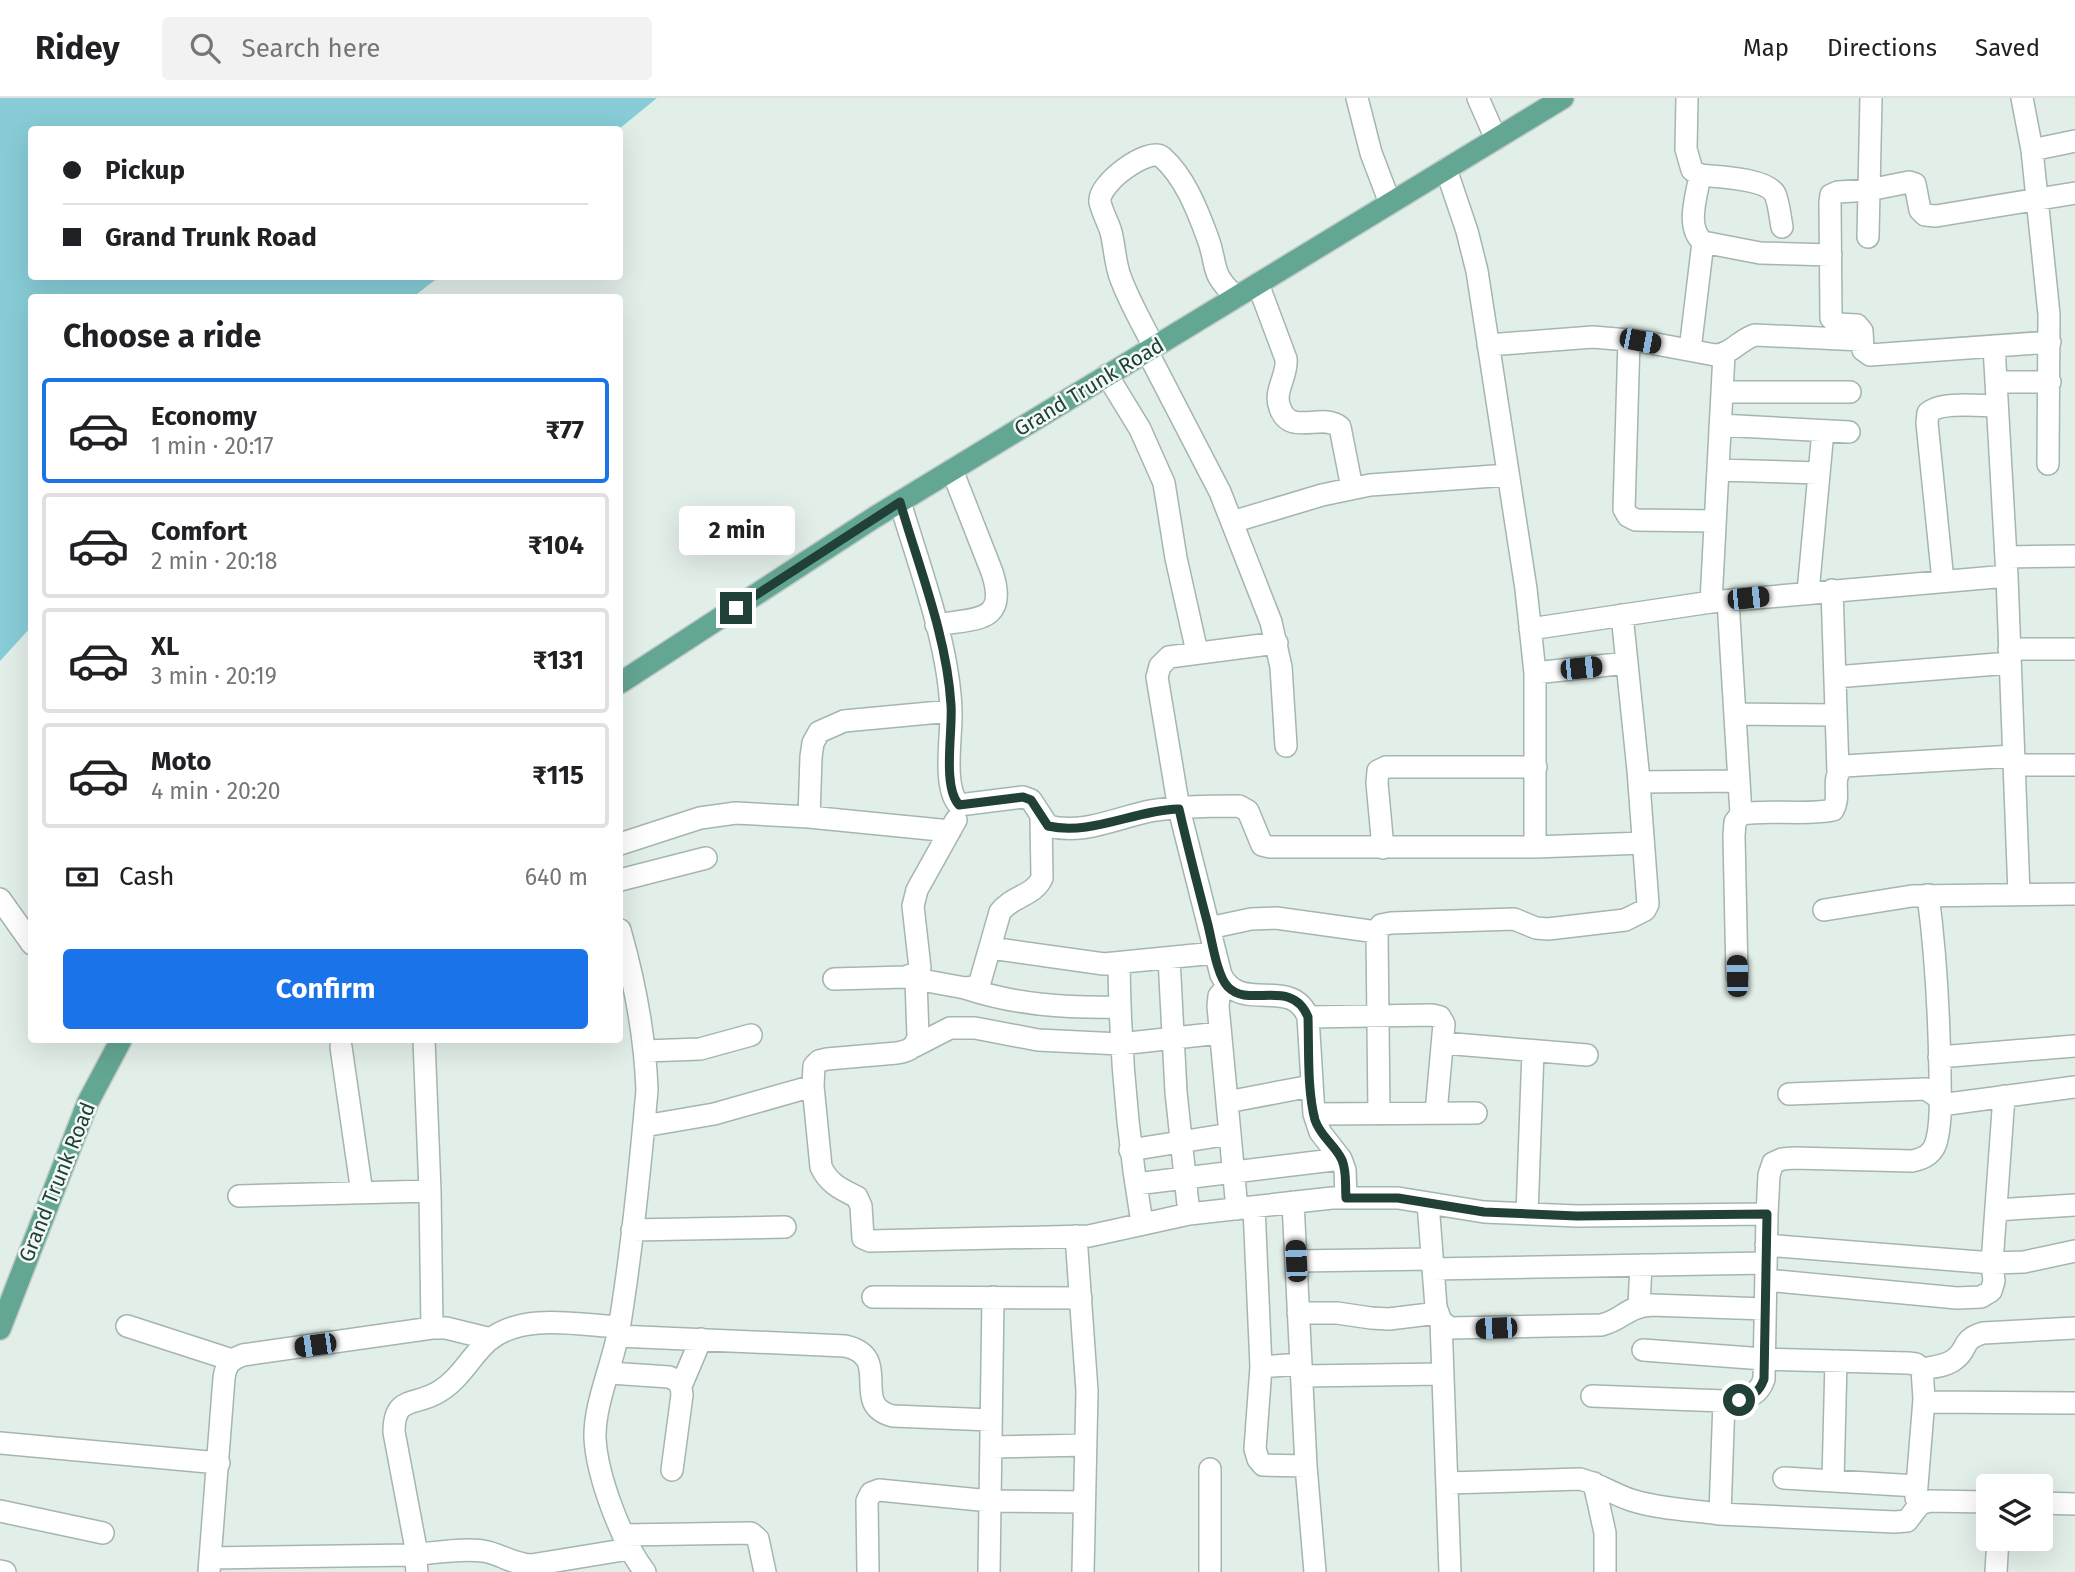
<!DOCTYPE html>
<meta charset="utf-8">
<style>
body{margin:0;font-family:"Fira Sans",sans-serif;background:#f2f2f2;color:#202124;height:100vh;display:flex;flex-direction:column;font-size:26px;white-space:nowrap}
*{box-sizing:border-box;margin:0}
p{font-size:23px;color:#757577}
.icon{flex:none;width:38px;height:38px;fill:none;stroke:currentColor;stroke-width:2;stroke-linecap:round;stroke-linejoin:round}
.map{position:relative;flex:1;overflow:hidden}
.drawer{position:absolute;left:28px;top:196px;width:595px;height:749px;display:flex;flex-direction:column;background:#fff;border-radius:7px;box-shadow:0 7px 28px #0002}
.drawer>*{flex:none}
.banner{position:absolute;left:28px;top:28px;width:595px;height:154px;border-radius:7px;box-shadow:0 7px 28px #0002;display:grid;align-content:center;height:154px;padding:0 35px;background:#fff}
.controls{position:absolute;left:1976px;top:1376px;display:grid;gap:14px}
.controls a{display:grid;place-items:center;width:77px;height:77px;border-radius:7px;background:#fff;box-shadow:0 7px 28px #0002;font-size:35px}
.end{position:absolute;width:32px;height:32px;margin:-16px;border:9px solid #214037;background:#fff;box-shadow:0 0 0 4px #fff}
.from{border-radius:50%}
.bubble{position:absolute;height:49px;border-radius:7px;background:#fff;box-shadow:0 7px 28px #0002;font-size:23px;font-weight:700;line-height:49px;text-align:center}
.car{position:absolute;width:21px;height:42px;margin:-21px -10px;border-radius:9px;box-shadow:0 0 5px 2px #0007;background:linear-gradient(#222 24%,#8ab4d8 0 40%,#222 0 76%,#8ab4d8 0 86%,#222 0)}
.banner b{display:flex;align-items:center;gap:24px;height:66px;font-size:26px}
.banner b+b{border-top:2px solid #e0e0e0}
.banner i{width:18px;height:18px;background:#202124}
ul{padding:0;list-style:none}
li{display:flex;align-items:center;gap:21px;height:105px;margin:0 14px 10px;padding:0 21px;border:4px solid #e0e0e0;border-radius:7px}
li div{flex:1}
li b{display:block;font-size:26px}
li em{font-style:normal;font-weight:700}
li.active{border-color:#1a73e8}
li>.icon{width:63px;height:63px;stroke-width:1.5}
h2{padding:0 35px;font-size:32px;line-height:84px}
.pay{display:flex;align-items:center;gap:18px;height:77px;padding:0 35px;font-size:26px}
.pay p{margin-inline-start:auto}
.primary-button{display:flex;gap:14px;margin-top:auto;padding:14px 35px}
.primary-button a{flex:1;height:80px;border-radius:7px;background:#1a73e8;color:#fff;font-size:28px;font-weight:700;line-height:80px;text-align:center}
header{display:flex;align-items:center;gap:42px;box-sizing:border-box;height:98px;padding:0 35px;background:#fff;border-bottom:2px solid #e0e0e0}
header strong{font-size:33px}
nav{display:flex;gap:38px;margin-inline-start:auto;font-size:24px}
.search{width:490px;height:63px;background:#f2f2f2;display:flex;align-items:center;gap:18px;box-sizing:border-box;padding:0 24px;border-radius:7px;color:#757577;font-size:26px}
.map>svg:first-child{display:block}
</style>
<header>
<strong>Ridey</strong>
<div class="search"><svg class="icon" aria-label="search" viewBox="0 0 24 24"><circle cx="10" cy="10" r="6"/><path d="M15 15l6 6"/></svg>Search here</div>
<nav><a>Map</a><a>Directions</a><a>Saved</a></nav>
</header>
<div class="map">
<svg width="2075" height="1474" viewBox="0 0 2075 1474">
<rect width="100%" height="100%" fill="#e2eee8"/>
<!-- water -->
<path fill="#87ccd6" d="M0,0H657L619,31L32,32V178L439,179L413,199L32,200L31,529L0,563Z"/>
<g fill="none" stroke-linecap="round" stroke-linejoin="round">
<defs>
<path id="minor" d="M1357,0L1371,55L1390,105
M1478,0L1496,41
M1687,0L1686,51L1692,72L1700,77C1717,79 1766,80 1775,96C1779,105 1780,119 1782,129
M2022,0L2032,52L2049,216L2048,366
M2032,52L2075,43
M1446,71L1467,133L1477,173L1526,491L1535,575V749
M1700,77C1697,97 1685,129 1703,144L1760,155L1831,157
M1868,139L1871,0
M1258,186L1286,261C1288,278 1273,293 1280,310C1290,339 1322,314 1340,329L1352,390
M1629,242L1624,411L1628,418L1636,422L1715,423
M2050,244L1870,257L1863,252L1862,233L1857,227L1838,226L1831,220L1830,104L1831,97L1838,94L1869,92L1909,84L1915,86L1920,112L1925,117L1936,118L2075,95
M1488,247L1593,239L1640,243L1715,257C1732,256 1739,242 1755,237L1862,242
M1994,248L2007,478L2019,796
M1154,249C1143,227 1130,205 1121,181C1115,167 1115,150 1111,134C1108,124 1102,114 1100,104C1097,86 1149,48 1162,59C1184,78 1197,111 1207,138C1219,169 1208,173 1236,199
M1690,252L1703,144
M1147,253L1220,394L1271,524L1281,569L1286,648
M1107,277L1140,331L1164,385L1176,460L1197,554
M1996,284H2050
M1722,294H1850
M1720,327L1849,334
M1718,372L1819,375
M900,404C919,468 949,546 951,613C952,637 942,689 959,707L1023,699L1031,702L1048,728C1083,737 1116,720 1150,713C1177,708 1211,708 1239,708L1248,713L1262,747L1270,749H1535L1643,745
M1232,424L1322,397L1370,387L1508,377
M2006,459L2075,458
M1943,483L1927,325L1928,315C1940,303 1980,308 1997,308
M1832,492L1838,673
M1808,494L1823,333
M1728,503L1741,716
M1711,504L1724,256
M936,527C975,520 1009,526 992,474L952,372
M1530,531L1711,504L2007,478
M1277,545L1169,559L1160,568L1157,579L1179,711L1221,877C1241,917 1291,877 1308,919L1314,1016L1320,1034L1341,1061L1345,1072L1346,1100
M2009,551H2075
M1535,575L1627,565
M1835,579L2010,565
M1735,616L1836,617
M2014,667H2075
M1639,684L1739,683
M809,719L811,659L813,645L819,634L844,623L951,613
M620,746L700,720L736,715L809,719L950,733
M1383,750L1377,685L1378,673L1386,669H1536
M620,782L706,760
M0,801L32,846
M1824,812L1912,798L2075,796
M1209,830L1251,821L1276,820L1377,834
M620,832C635,885 645,937 647,992C640,1072 632,1152 619,1231C613,1266 594,1306 595,1340C597,1379 622,1444 645,1474
M991,850L1104,866L1215,855
M1169,860L1176,994L1189,1116
M1119,865C1120,955 1127,1037 1142,1125
M1737,878L1734,738L1735,724L1741,716C1771,711 1803,718 1833,712C1842,697 1829,681 1844,668L2014,658
M905,879L965,890L975,889L980,884L1000,814C1012,798 1034,798 1042,780L1041,720
M834,881L905,879L916,875L920,870L913,808L917,792L956,722
M916,881L918,939C914,951 908,953 897,955L827,961L819,963L814,968L813,988L821,1069C829,1086 841,1091 857,1099L861,1108L863,1140L870,1143L1089,1138L1189,1116L1332,1100H1398L1484,1114L1577,1118L1767,1116
M1227,889L1219,898L1218,908L1237,1111
M965,890C1016,907 1066,910 1119,909
M1308,919L1432,917L1440,919L1444,926L1436,1015
M424,942L430,1093L432,1230
M1443,945L1587,957
M915,948L950,930H975L1038,942L1120,946L1220,935
M341,949L362,1095
M645,953L700,951L751,937
M1939,959L2075,948
M1789,996L1926,991L1948,1006L2075,989
M1227,1004L1311,988
M1314,1016L1476,1015
M1379,1016L1377,834L1381,827L1391,825L1514,821L1536,830L1548,831L1625,822L1645,812L1648,806L1638,672L1622,517
M644,1028L714,1016L813,988
M1130,1052L1230,1036
M1136,1086L1341,1061
M239,1098L430,1093
M1293,1104L1306,1368L1315,1474
M1428,1105L1436,1209L1441,1223L1450,1230L1601,1227C1623,1222 1625,1209 1652,1207L1765,1211
M1254,1109L1261,1269L1255,1351L1258,1361L1263,1367L1306,1368
M1996,1112L2075,1107
M1527,1116L1533,953
M632,1132L785,1129
M1076,1138L1087,1293L1083,1474
M1766,1147L1992,1165L2024,1164L2075,1153
M1296,1163L1432,1161
M1433,1171L1766,1165
M1766,1182L1957,1200L1981,1199L1991,1193L1994,1183L1992,1165L2004,998
M873,1199L1081,1200
M1639,1208L1641,1167
M1298,1215H1337L1371,1220L1389,1221L1438,1215
M1441,1223L1450,1474
M127,1228L232,1262
M618,1238L845,1248C895,1259 848,1307 893,1318L991,1322
M1643,1252L1764,1261L1908,1265L1916,1266L1922,1271L1924,1301L1930,1304L2075,1305
M1261,1269L1301,1266
M1922,1271C1933,1269 1947,1268 1955,1261C1969,1251 1960,1242 1983,1235L2075,1230
M610,1275L669,1279C679,1283 681,1286 682,1297L672,1372
M1302,1278L1443,1276
M681,1288L701,1241
M1592,1298L1724,1303C1742,1302 1758,1300 1764,1281L1767,1116L1769,1077L1773,1065L1782,1061L1794,1060L1912,1063C1923,1061 1932,1057 1936,1045C1942,1024 1940,997 1940,975C1939,915 1936,857 1928,797
M0,1345L219,1365
M991,1349L1086,1347
M1210,1371V1474
M1784,1380L1917,1388
M1833,1383L1836,1263
M1448,1385L1580,1381C1599,1386 1613,1396 1631,1402C1659,1411 1691,1412 1720,1416L1895,1424L1907,1423L1920,1406L1930,1403L1988,1404
M1594,1385L1605,1435V1474
M1916,1400L1924,1301
M2040,1405L2075,1406
M0,1413L103,1435
M1720,1416L1724,1303
M623,1437L751,1435L758,1441L765,1474
M417,1456L394,1334C394,1296 416,1309 440,1293C460,1281 471,1258 488,1243C522,1214 579,1227 619,1229
M411,1457C434,1455 460,1450 483,1453C501,1456 512,1466 531,1467L629,1451
M211,1460L411,1457L416,1463L417,1474
M0,1473L5,1474
M209,1474L224,1280C226,1266 230,1262 243,1257L432,1230H446L491,1241
M868,1474L867,1403L871,1395L879,1392L990,1403L1084,1404
M989,1474L993,1199
M1996,1474L1998,1440"/>
<path id="major" d="M620,585L875,419L1563,0
M0,1231L88,1004L121,942"/>
</defs>
<!-- minor casing -->
<use href="#minor" stroke="#a4b6af" stroke-width="24"/>
<!-- major casing -->
<use href="#major" stroke="#c1cac7" stroke-width="24"/>
<!-- minor -->
<use href="#minor" stroke="#fff" stroke-width="21"/>
<!-- major -->
<use href="#major" stroke="#64a694" stroke-width="21"/>
</g>
<g fill="none" stroke-linecap="round" stroke-linejoin="round">
<!-- route -->
<path stroke="#214037" stroke-width="9" d="M736,510L900,404C919,470 947,539 951,607C953,633 942,688 959,707L1023,699L1031,702L1048,728C1091,738 1135,712 1179,711C1188,750 1198,789 1208,827C1212,843 1217,878 1228,889C1249,911 1292,879 1308,919C1309,951 1307,992 1315,1022C1320,1038 1335,1047 1342,1062C1347,1074 1345,1087 1346,1100H1398L1484,1114L1577,1118L1767,1116L1764,1281C1759,1295 1752,1298 1739,1302"/>
</g>
<g text-anchor="middle" dominant-baseline="central" stroke-width="5" stroke-linejoin="round" paint-order="stroke">
<!-- street labels -->
<g font-size="21" fill="#214037" stroke="#f3faf6">
<text transform="translate(1089 289) rotate(-31)">Grand Trunk Road</text>
<text transform="translate(57 1084) rotate(-68)">Grand Trunk Road</text>
</g>
</g>
</svg>
<div class="controls">
<a><svg class="icon" aria-label="layers" viewBox="0 0 24 24"><path d="M12 4l9 5-9 5-9-5zM3 14l9 5 9-5"/></svg></a>
</div>
<i class="end from" style="left:1739px;top:1302px"></i>
<i class="end" style="left:736px;top:510px"></i>
<div class="bubble" style="left:679px;top:408px;width:116px">2 min</div>
<i class="car" style="left:1640px;top:243px;rotate:101deg"></i>
<i class="car" style="left:1748px;top:500px;rotate:84deg"></i>
<i class="car" style="left:1581px;top:570px;rotate:84deg"></i>
<i class="car" style="left:1737px;top:878px;rotate:359deg"></i>
<i class="car" style="left:1296px;top:1163px;rotate:357deg"></i>
<i class="car" style="left:1496px;top:1230px;rotate:268deg"></i>
<i class="car" style="left:315px;top:1247px;rotate:262deg"></i>
<div class="banner">
<b><i class="from"></i>Pickup</b>
<b><i></i>Grand Trunk Road</b>
</div>
<section class="drawer">
<h2>Choose a ride</h2>
<ul>
<li class="active"><svg class="icon" aria-label="car" viewBox="0 0 24 24"><path d="M5 17H2v-5l4-1 3-4h7l3 4 3 1v5h-3M9 17h6M6 11h13"/><circle cx="7" cy="17" r="2"/><circle cx="17" cy="17" r="2"/></svg><div><b>Economy</b><p>1 min · 20:17</p></div><em>₹77</em></li>
<li><svg class="icon" aria-label="car" viewBox="0 0 24 24"><path d="M5 17H2v-5l4-1 3-4h7l3 4 3 1v5h-3M9 17h6M6 11h13"/><circle cx="7" cy="17" r="2"/><circle cx="17" cy="17" r="2"/></svg><div><b>Comfort</b><p>2 min · 20:18</p></div><em>₹104</em></li>
<li><svg class="icon" aria-label="car" viewBox="0 0 24 24"><path d="M5 17H2v-5l4-1 3-4h7l3 4 3 1v5h-3M9 17h6M6 11h13"/><circle cx="7" cy="17" r="2"/><circle cx="17" cy="17" r="2"/></svg><div><b>XL</b><p>3 min · 20:19</p></div><em>₹131</em></li>
<li><svg class="icon" aria-label="car" viewBox="0 0 24 24"><path d="M5 17H2v-5l4-1 3-4h7l3 4 3 1v5h-3M9 17h6M6 11h13"/><circle cx="7" cy="17" r="2"/><circle cx="17" cy="17" r="2"/></svg><div><b>Moto</b><p>4 min · 20:20</p></div><em>₹115</em></li>
</ul>
<div class="pay"><svg class="icon" aria-label="cash" viewBox="0 0 24 24"><path d="M3 7h18v10H3z"/><circle cx="12" cy="12" r="2"/></svg>Cash<p>640 m</p></div>
<div class="primary-button"><a>Confirm</a></div>
</section>
</div>
